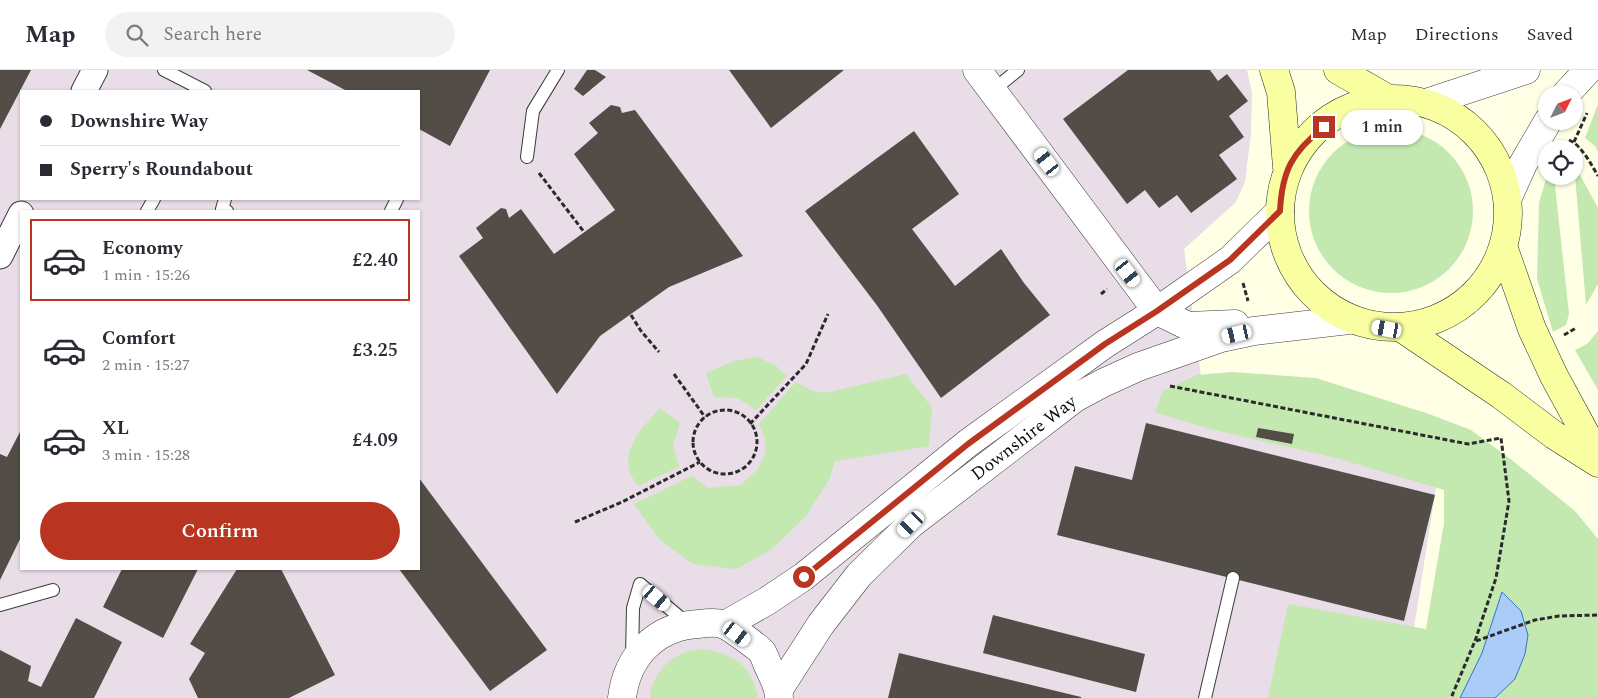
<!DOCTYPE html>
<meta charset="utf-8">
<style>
body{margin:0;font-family:Spectral,serif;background:#f2f2f3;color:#2b2b33;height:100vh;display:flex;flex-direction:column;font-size:19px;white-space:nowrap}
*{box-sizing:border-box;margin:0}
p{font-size:16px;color:#7c7c81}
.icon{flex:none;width:28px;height:28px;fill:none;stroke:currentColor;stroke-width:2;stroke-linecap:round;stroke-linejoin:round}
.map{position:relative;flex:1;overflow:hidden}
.details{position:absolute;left:20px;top:140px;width:400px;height:360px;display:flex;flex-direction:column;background:#fff;border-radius:0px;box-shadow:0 1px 4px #0004}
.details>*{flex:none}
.hud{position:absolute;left:20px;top:20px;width:400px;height:110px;border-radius:0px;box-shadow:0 1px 4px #0004;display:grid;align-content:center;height:110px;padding:0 20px;background:#fff}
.needle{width:32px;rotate:48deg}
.fabs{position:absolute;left:1538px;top:15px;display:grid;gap:10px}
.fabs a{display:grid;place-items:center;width:45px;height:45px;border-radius:50%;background:#fff;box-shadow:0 1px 4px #0004;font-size:25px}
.end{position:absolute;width:22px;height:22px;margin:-11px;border:6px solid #ba3521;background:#fff;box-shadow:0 0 0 2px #fff}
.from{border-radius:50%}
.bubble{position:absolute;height:35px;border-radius:18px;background:#fff;box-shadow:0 1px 4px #0004;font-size:16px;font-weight:600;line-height:35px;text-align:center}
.car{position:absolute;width:15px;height:30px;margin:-15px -8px;border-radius:6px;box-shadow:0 0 4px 1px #0007;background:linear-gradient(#fff 24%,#345 0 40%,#fff 0 76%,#345 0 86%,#fff 0)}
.hud b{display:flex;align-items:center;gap:18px;height:48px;font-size:19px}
.hud b+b{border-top:1px solid #e1e1e2}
.hud i{width:12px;height:12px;background:#2b2b33}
ul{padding:9px 0 0;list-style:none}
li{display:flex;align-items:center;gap:15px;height:82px;margin:0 10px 8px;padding:0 10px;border:2px solid transparent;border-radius:0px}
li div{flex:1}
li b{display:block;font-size:19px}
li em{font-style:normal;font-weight:600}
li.active{border-color:#ba3521}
li>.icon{width:45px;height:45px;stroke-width:1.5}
.primary-button{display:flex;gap:10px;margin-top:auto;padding:10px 20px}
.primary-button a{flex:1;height:58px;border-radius:30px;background:#ba3521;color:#fff;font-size:20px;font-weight:600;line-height:58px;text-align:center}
header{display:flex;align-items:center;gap:30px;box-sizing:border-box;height:70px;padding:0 25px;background:#fff;border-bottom:1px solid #e1e1e2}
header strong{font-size:24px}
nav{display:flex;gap:28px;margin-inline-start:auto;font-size:18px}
.search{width:350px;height:45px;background:#f2f2f3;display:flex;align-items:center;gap:12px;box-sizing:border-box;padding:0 18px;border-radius:28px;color:#7c7c81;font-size:19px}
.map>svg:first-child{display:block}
</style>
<header>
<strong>Map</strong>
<div class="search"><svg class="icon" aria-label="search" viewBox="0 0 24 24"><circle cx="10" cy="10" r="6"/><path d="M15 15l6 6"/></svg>Search here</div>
<nav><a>Map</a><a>Directions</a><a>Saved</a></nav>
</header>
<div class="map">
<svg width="1598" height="628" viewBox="0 0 1598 628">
<rect width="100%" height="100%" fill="#ffffe6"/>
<!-- industrial -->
<path fill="#e9dde8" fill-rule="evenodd" d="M0,0H1247L1252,23L1251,63L1245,112L1236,132L1184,179L1204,328L1443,372L1403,628H0ZM21,21H419V129H21ZM21,141H419V499H21Z"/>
<!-- green -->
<path fill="#c3e8b0" d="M1598,34V82L1595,76L1585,68Z
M1309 141a82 82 0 1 1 164 0a82 82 0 1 1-164 0Z
M1574,94L1598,138V214L1586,235Z
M1547,106H1554L1569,244L1566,255L1553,262L1537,209L1539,133Z
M1598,261V320L1575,280L1587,274Z
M757,287L775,295L787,306L756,340L738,328L714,327L706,303L734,291Z
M1232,302L1316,308L1429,344L1471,360L1513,391L1575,441L1598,469V628H1268L1288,534L1426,559L1444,453V420L1336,388L1210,359L1155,342L1163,321L1197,305Z
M906,304L932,338L929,376L835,391L829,410L806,446L772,479L736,499L693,494L660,470L634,434L692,406L708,418L741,415L758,399L765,384V368L759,354L796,312L812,321L825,323Z
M660,338L680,353L673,376L679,397L638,416C635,412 632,407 630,402C622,377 644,356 660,338Z
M703,579C733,583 753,596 758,628H650C651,608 667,588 686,582C692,580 697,580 703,579Z"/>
<!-- water -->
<path fill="#aaccf7" stroke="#3173ce" d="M1502,522L1521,541L1528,565L1525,584L1515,609L1495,628H1460L1482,583Z"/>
<!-- building -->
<path fill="#524d46" d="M0,0H31L0,59Z
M307,0H490L450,76L419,59V21H347Z
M587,0H595L606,7L583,26L574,19Z
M729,0H844L771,58Z
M1128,0H1210L1218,11L1227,4L1248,31L1229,46L1244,67L1219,85L1237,109L1191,143L1177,125L1159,138L1145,120L1127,134L1063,49Z
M611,35L620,37L622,43L635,40L743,186L669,217L600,266L557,324L459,186L483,168L476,158L501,138L506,139L509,148L521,139L554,184L615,140L574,84L598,63L589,53Z
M914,61L959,124L912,159L955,216L1001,179L1024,213L1050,245L941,328L876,234L805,141Z
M1146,353L1435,425L1404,551L1057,465L1075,396L1132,410Z
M1258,358L1294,364L1292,374L1256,367Z
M21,360V467L0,510V384L7,387Z
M419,408L547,580L490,621L399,499H419Z
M122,499H198L163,568L103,537Z
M237,499H281L335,605L289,628H198L189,609L205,583L190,574Z
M993,545L1145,584L1136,622L983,583Z
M76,548L122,572L94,628H0V580L31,596L28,611L41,617Z
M899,583L1081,627V628H888Z"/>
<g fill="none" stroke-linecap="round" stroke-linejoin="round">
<defs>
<path id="service" d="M164,0L205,21
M992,21L1018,0
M527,87L533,41L558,0
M225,129L222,139L227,141
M147,141L154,129
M391,141L397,129
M0,535L53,520
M632,587L633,538L640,514L688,554
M1205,628L1233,508"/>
<path id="minor" d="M84,21L95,0
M0,186L21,144"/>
<g id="tertiary">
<path d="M977,0L1157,241L1188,256L1235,254"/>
<path d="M1566,24L1588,0"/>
<path d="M1426,33L1526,0"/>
<path d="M1509,125L1523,94L1548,51"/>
<path d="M725,555L767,531L803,507L968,373L1105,274L1157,241L1230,190L1280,141"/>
<path id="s1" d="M779,619L821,554L859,505L911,454L1075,328L1103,313L1138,297L1221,268L1254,261L1349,250"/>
<path d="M622,628C627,586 656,556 699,554C706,553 718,552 725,555C730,557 759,578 762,582C765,587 767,594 770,600C774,609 779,617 779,628"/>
</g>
<path id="secondary" d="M1274,0L1281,22L1287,97
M1338,0L1385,27
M1280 143a114 114 0 1 1 228 0a114 114 0 1 1-228 0Z
M1504,179L1532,259L1554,306L1598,387
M1403,259L1501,325L1554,365L1598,393"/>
</defs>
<!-- service casing -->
<use href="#service" stroke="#3c3c3c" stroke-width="14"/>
<!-- minor casing -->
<use href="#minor" stroke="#3c3c3c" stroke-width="27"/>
<!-- tertiary casing -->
<use href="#tertiary" stroke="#3c3c3c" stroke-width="29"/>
<!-- secondary casing -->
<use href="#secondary" stroke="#2b2b2b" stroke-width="29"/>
<!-- path -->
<path stroke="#2b2b2b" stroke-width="3" stroke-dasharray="5 2.5" stroke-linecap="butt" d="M1569,70C1582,76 1591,94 1598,106
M1574,72L1587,43
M539,103L584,162
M1243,213L1248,231
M1101,224L1107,219
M631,245L641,261L659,282
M1564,265L1576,258
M674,304L705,347
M1170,316L1468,374L1501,368L1509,431L1496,508L1475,571L1451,628
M693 372a32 32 0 1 1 64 0a32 32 0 1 1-64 0Z
M750,354L806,294L828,244
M575,452L622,432L700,392
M1476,571L1535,550L1559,546L1598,545"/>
<!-- service -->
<use href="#service" stroke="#fff" stroke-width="12"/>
<!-- minor -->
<use href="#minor" stroke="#fff" stroke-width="25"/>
<!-- tertiary -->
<use href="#tertiary" stroke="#fff" stroke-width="28"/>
<!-- secondary -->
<use href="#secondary" stroke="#f9ffa1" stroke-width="28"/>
</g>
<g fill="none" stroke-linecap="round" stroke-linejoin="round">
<!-- route -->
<path stroke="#ba3521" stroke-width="6" d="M804,507L968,374L1105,274L1157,241L1230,190L1280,141C1282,101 1292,82 1324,57"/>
</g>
<g text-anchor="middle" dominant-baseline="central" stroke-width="5" stroke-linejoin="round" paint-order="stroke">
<!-- street labels -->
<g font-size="18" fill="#090909" stroke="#fff">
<text stroke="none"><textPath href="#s1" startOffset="354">Downshire Way</textPath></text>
</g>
</g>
</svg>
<div class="fabs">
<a><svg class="needle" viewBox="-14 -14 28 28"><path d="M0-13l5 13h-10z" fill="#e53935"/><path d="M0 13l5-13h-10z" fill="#7c7c81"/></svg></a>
<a><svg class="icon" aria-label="locate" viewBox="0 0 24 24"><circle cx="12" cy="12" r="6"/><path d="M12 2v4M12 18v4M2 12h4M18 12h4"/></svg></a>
</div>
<i class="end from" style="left:804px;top:507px"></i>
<i class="end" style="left:1324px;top:57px"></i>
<div class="bubble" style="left:1341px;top:40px;width:82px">1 min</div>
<i class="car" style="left:1047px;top:92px;rotate:323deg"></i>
<i class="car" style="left:1128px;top:203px;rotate:143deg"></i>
<i class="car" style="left:1387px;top:259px;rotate:280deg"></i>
<i class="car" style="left:1237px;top:264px;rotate:257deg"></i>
<i class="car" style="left:911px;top:454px;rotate:226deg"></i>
<i class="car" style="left:657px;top:528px;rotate:130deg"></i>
<i class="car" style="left:737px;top:564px;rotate:127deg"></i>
<div class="hud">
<b><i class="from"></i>Downshire Way</b>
<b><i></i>Sperry's Roundabout</b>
</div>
<section class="details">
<ul>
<li class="active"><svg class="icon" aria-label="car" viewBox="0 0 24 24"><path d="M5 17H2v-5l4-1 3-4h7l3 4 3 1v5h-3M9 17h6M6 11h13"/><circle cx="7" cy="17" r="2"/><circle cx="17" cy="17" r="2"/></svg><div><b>Economy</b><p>1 min · 15:26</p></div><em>£2.40</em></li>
<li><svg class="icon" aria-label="car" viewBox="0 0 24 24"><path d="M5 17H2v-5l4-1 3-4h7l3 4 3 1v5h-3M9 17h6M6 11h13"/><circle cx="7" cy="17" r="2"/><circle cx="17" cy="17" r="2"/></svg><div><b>Comfort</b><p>2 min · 15:27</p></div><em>£3.25</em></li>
<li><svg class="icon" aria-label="car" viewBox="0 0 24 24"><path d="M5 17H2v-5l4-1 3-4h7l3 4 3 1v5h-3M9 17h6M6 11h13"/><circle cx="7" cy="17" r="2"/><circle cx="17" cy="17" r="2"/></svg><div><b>XL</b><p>3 min · 15:28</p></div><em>£4.09</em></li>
</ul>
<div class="primary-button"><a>Confirm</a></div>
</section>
</div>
